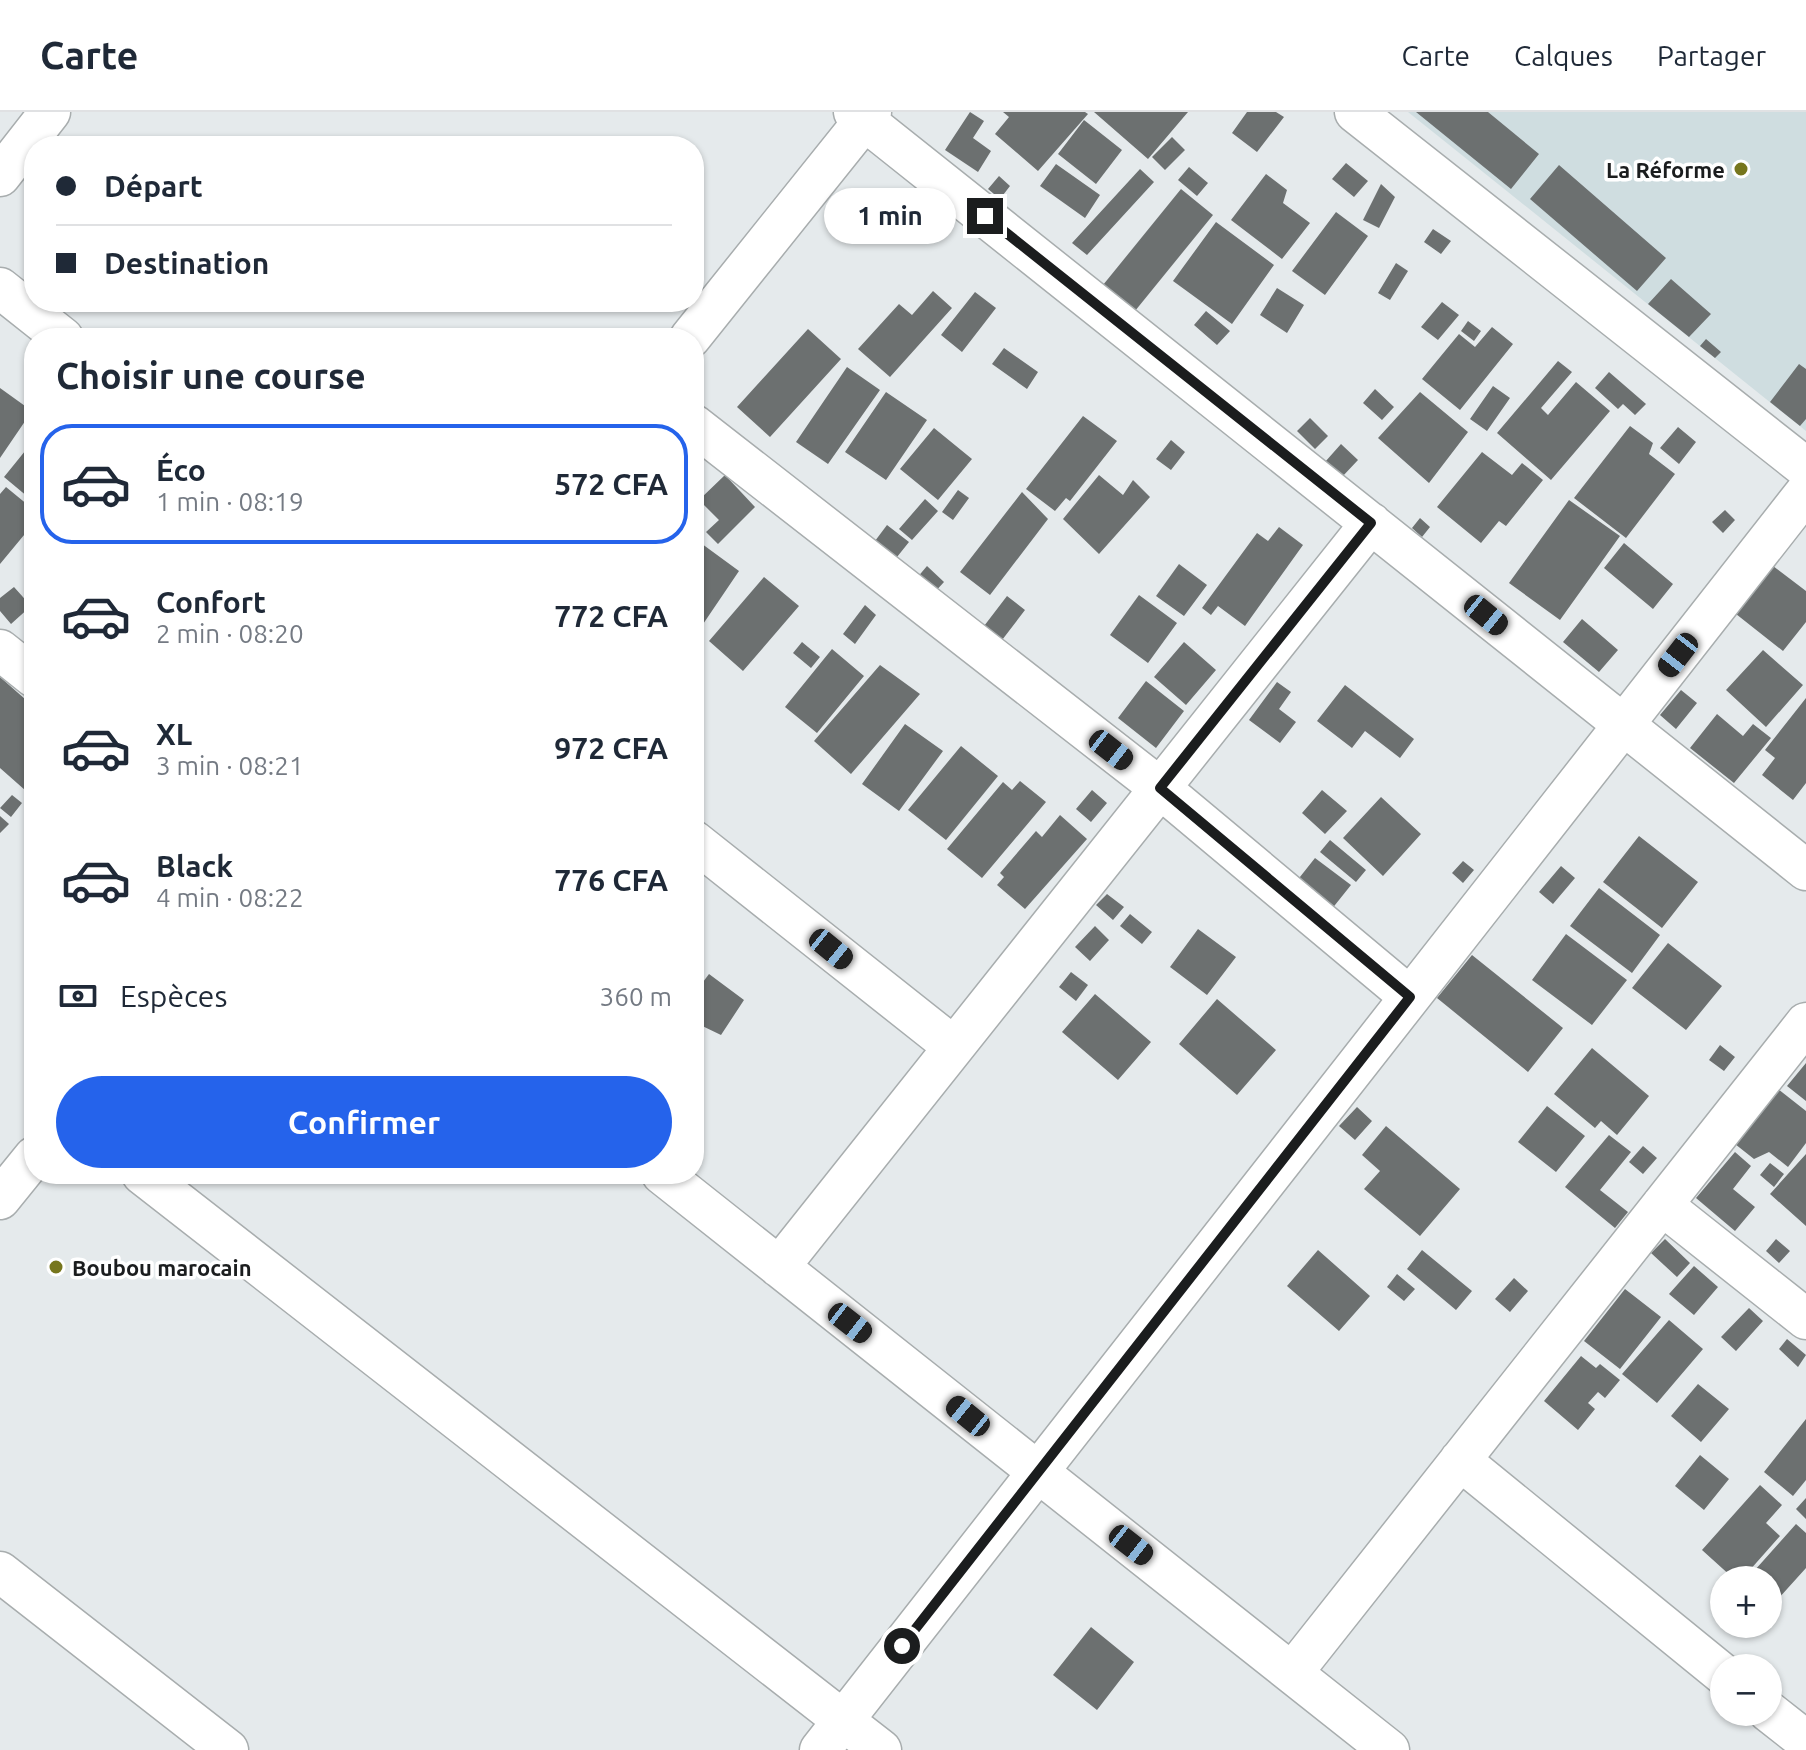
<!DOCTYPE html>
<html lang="fr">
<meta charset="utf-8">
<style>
body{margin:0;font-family:Ubuntu,sans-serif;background:#f2f2f3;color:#1f2937;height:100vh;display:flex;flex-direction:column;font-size:30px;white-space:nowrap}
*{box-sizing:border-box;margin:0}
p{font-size:26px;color:#747a83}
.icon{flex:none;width:44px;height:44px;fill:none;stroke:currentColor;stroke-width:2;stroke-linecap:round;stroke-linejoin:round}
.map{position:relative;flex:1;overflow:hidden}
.panel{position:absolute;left:24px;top:216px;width:680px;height:856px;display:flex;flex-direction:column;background:#fff;border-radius:32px;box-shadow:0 2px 6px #0004}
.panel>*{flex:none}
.top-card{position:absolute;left:24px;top:24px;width:680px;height:176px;border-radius:32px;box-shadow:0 2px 6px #0004;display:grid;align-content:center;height:176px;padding:0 32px;background:#fff}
.controls{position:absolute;left:1710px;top:1454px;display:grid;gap:16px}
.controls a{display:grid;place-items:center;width:72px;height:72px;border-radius:50%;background:#fff;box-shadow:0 2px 6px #0004;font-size:40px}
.end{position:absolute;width:36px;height:36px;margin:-18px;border:10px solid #1b1d1e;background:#fff;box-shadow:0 0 0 4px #fff}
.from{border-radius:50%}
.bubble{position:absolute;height:56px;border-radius:28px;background:#fff;box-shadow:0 2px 6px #0004;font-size:26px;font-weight:600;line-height:56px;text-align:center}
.car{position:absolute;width:24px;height:48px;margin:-24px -12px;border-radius:10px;box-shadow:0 0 6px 2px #0007;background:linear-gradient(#222 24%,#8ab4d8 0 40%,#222 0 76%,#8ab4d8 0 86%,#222 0)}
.top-card b{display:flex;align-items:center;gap:28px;height:76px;font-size:30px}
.top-card b+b{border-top:2px solid #e0e1e3}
.top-card i{width:20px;height:20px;background:#1f2937}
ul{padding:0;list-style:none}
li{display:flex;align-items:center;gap:24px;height:120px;margin:0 16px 12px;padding:0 16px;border:4px solid transparent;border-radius:32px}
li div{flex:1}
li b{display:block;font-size:30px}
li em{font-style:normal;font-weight:600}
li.on{border-color:#2563eb}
li>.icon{width:72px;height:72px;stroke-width:1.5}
h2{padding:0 32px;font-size:36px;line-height:96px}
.pay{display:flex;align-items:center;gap:20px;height:88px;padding:0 32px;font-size:30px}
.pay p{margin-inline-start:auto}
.action{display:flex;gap:16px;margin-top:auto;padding:16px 32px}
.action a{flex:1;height:92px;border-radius:48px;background:#2563eb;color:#fff;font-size:32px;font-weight:600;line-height:92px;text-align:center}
header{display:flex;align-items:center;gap:48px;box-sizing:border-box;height:112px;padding:0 40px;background:#fff;border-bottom:2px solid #e0e1e3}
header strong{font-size:38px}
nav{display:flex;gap:44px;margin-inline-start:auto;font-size:28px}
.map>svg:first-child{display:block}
</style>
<header>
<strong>Carte</strong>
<nav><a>Carte</a><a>Calques</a><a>Partager</a></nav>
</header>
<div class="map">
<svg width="1806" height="1638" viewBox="0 0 1806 1638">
<rect width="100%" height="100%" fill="#e5eaec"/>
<!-- built -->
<path fill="#cfdde0" d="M1408,0H1806V319L1508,80Z"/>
<!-- building -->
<path fill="#6c7070" d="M970,0L984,9L973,26L991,39L978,60L945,38Z
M1003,0H1085L1088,2L1038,59L995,22L1009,5Z
M1094,0H1188L1148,47Z
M1247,0H1276L1284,5L1257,40L1232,21Z
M1416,0H1488L1539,42L1511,77Z
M1084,8L1122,38L1096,72L1058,42Z
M1172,25L1185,38L1165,58L1152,45Z
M1346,51L1368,69L1354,85L1332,67Z
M1056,52L1100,83L1085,106L1040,74Z
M1559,53L1666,146L1637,179L1530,87Z
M1189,55L1208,71L1197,84L1178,68Z
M1140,57L1154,70L1087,143L1072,131Z
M1266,62L1287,78L1283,91L1310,111L1282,147L1231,108Z
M999,64L1010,74L1000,87L988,77Z
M1381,72L1395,85L1379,116L1363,108Z
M1181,77L1213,103L1135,199L1103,173Z
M898,85L904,91L894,104L887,98Z
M1336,100L1368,124L1325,183L1292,159Z
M1216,110L1274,153L1232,212L1173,169Z
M1433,117L1451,129L1441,142L1424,130Z
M1396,151L1408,159L1390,188L1378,181Z
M1671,167L1711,202L1689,225L1648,192Z
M1277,176L1304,193L1287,221L1260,203Z
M933,179L952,196L890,265L858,237L899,192L912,203Z
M975,180L996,196L962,240L941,223Z
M1442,190L1459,203L1438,228L1421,215Z
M1206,199L1230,219L1217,233L1194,213Z
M1468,209L1481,219L1474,229L1461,219Z
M1492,215L1513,232L1460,298L1422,267L1459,222L1475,235Z
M808,217L841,247L770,325L737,295Z
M1706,227L1721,240L1715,246L1700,234Z
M1004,236L1038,260L1027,277L992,252Z
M1558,249L1572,260L1541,296L1548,303L1576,270L1610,299L1551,368L1497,321Z
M1799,252L1806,257V307L1800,314L1770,290Z
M847,255L880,278L828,352L796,330Z
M1609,260L1646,292L1635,303L1623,292L1618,297L1595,276Z
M1493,274L1510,286L1487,319L1470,307Z
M0,276L32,299L0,346Z
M1375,277L1394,295L1382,308L1363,291Z
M886,280L927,308L886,368L845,340Z
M1420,280L1468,320L1429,371L1378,326Z
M1083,304L1117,329L1070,389L1066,386L1055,399L1026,377Z
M1310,306L1328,324L1315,337L1297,319Z
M1630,314L1653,331L1649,342L1675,362L1626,426L1574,386Z
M1678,315L1696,330L1679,352L1660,336Z
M934,316L972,347L938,388L900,357Z
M34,328V390L4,365Z
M1171,328L1185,340L1171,358L1156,347Z
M1341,332L1358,348L1342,365L1325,350Z
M1482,340L1512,363L1522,351L1543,368L1506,414L1499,409L1481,431L1437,395Z
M725,363L755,395L718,432L706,420L719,408L699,388Z
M1099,363L1123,383L1133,368L1150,385L1099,442L1063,407Z
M6,375L34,398V411L0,452V382Z
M958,378L969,386L953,408L942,400Z
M1022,380L1048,407L990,483L960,460Z
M925,387L938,399L912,428L899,417Z
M1569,388L1620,424L1560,508L1509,471Z
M1725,398L1735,408L1723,421L1712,410Z
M1420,406L1430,415L1422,425L1412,416Z
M887,413L909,430L897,445L875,429Z
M1279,415L1303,433L1245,514L1218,494L1211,503L1202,496L1257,421L1268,429Z
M698,429L739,459L697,521L694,434Z
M1624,431L1673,472L1653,497L1604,456Z
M1179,452L1207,473L1184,504L1156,484Z
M927,454L944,470L933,482L916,467Z
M1773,454L1806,479V510L1783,539L1736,502Z
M764,465L799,494L743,559L709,529Z
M14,475L31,494L11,512L0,499V486Z
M1139,483L1177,511L1148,551L1110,523Z
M1007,484L1025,498L999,532L981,518Z
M865,493L876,503L855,532L843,522Z
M1582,507L1618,538L1599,560L1563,530Z
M802,530L820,545L811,556L793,541Z
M1184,530L1216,558L1186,593L1154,565Z
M832,537L864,564L817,621L785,595Z
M1763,538L1803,573L1766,615L1726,578Z
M880,553L920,582L851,662L814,629Z
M0,565L34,595V686L0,656Z
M1146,569L1184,599L1156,636L1118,606Z
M1277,570L1291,580L1279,597L1296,610L1280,631L1249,608Z
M1345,573L1414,627L1400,646L1365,619L1352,636L1317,609Z
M1681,578L1697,591L1676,617L1660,603Z
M1806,586V671L1793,688L1762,663L1775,646L1765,638Z
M1717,602L1743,624L1753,612L1771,626L1734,671L1690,636Z
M905,612L943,639L899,699L862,672Z
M961,634L998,664L946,728L908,698Z
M1020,669L1046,690L982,766L947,737L1003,670L1012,678Z
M1092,678L1107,691L1091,710L1076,697Z
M1322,678L1347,699L1325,722L1302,701Z
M12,683L22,691L11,705L0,696Z
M1381,685L1421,722L1383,764L1343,726Z
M1060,703L1087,727L1025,797L997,773L1004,765L1000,761L1036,719L1042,725Z
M0,704L9,712L0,721Z
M1639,724L1698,770L1662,816L1603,770Z
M1330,728L1366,758L1356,770L1320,740Z
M1315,746L1351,773L1327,803L1292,775Z
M1463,749L1474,758L1463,771L1452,761Z
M1561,754L1575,766L1553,792L1539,780Z
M1599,776L1660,823L1632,861L1570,814Z
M1107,782L1124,795L1113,808L1096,793Z
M1130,802L1152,820L1142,832L1120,814Z
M1095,814L1109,828L1090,849L1075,835Z
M1198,817L1236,845L1207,883L1170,855Z
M1566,822L1627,868L1592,913L1532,868Z
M1668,831L1722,874L1686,918L1632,876Z
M1472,843L1563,916L1528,960L1437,886Z
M1071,860L1088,873L1076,889L1059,875Z
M709,862L744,888L721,923L694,910V882Z
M1095,882L1151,930L1118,968L1062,920Z
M1217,887L1276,938L1237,983L1179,932Z
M1720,933L1735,945L1724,959L1709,948Z
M1592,936L1649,984L1617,1023L1601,1009L1595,1016L1554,982Z
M1806,951V989L1787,974Z
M1778,977L1806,999V1031L1788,1055L1769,1040L1754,1047L1735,1032Z
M1547,994L1585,1024L1556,1060L1518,1030Z
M1357,995L1372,1009L1355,1028L1339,1014Z
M1386,1014L1460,1077L1420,1124L1364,1077L1380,1059L1362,1043Z
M1609,1023L1631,1040L1600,1078L1628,1100L1615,1116L1565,1075Z
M1643,1034L1657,1046L1643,1062L1629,1050Z
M1735,1040L1751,1054L1733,1077L1755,1095L1735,1119L1696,1086Z
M1806,1042V1114L1770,1082Z
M1770,1051L1784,1062L1774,1075L1760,1063Z
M1665,1127L1690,1151L1677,1165L1651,1141Z
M1776,1127L1790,1139L1779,1151L1766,1139Z
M1318,1138L1370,1184L1339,1219L1287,1174Z
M1422,1138L1472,1179L1456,1198L1407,1157Z
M1694,1154L1718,1175L1694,1203L1669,1182Z
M1397,1162L1415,1177L1404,1189L1387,1175Z
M1514,1166L1528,1179L1510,1200L1495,1187Z
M1625,1177L1661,1205L1620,1257L1584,1229Z
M1749,1196L1763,1209L1736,1239L1721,1225Z
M1669,1208L1703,1237L1657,1291L1622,1262Z
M1787,1227L1806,1243L1798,1255L1779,1237Z
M1581,1244L1596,1256L1600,1252L1620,1268L1605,1286L1598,1280L1588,1291L1595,1297L1578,1318L1544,1289Z
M1698,1272L1729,1297L1701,1330L1671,1304Z
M1806,1307V1368L1793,1384L1764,1360Z
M1700,1343L1729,1367L1704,1398L1675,1374Z
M1760,1373L1782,1393L1766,1411L1780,1424L1749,1459L1744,1455L1733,1466L1702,1438Z
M1806,1386V1407L1796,1397Z
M1796,1412L1806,1421V1456L1768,1498V1468H1746Z
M1091,1515L1134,1550L1097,1598L1053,1563Z"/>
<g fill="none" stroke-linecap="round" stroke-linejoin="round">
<defs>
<path id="minor" d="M854,0L1806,758
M1355,0L1806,356
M0,64L50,0
M0,176L63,226
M690,226L871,0
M694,313L1160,676L1410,885
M0,538L34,565
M694,729L954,935
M142,1062L881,1638
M662,1062L1389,1638
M0,1087L34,1045
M1662,1093L1806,1207
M779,1155L1371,411
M1460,1348L1724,1563
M0,1460L228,1638
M1292,1561L1806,911
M1768,1599L1806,1629
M820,1638L1806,380"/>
</defs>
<!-- minor casing -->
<use href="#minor" stroke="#a8adae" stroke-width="43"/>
<!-- minor -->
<use href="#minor" stroke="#fff" stroke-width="40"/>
</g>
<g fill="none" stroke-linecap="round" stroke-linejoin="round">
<!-- route -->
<path stroke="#1b1d1e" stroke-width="10" d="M902,1534L1410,885L1160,676L1371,411L985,104"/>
</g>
<!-- markers -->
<g fill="#76761d" stroke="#fff" stroke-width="3">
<circle cx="1741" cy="57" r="8"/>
<circle cx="56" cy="1155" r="8"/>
</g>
<g text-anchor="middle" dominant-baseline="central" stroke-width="7" stroke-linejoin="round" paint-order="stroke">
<!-- poi labels -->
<g font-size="22" font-weight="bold" fill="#1b1d1e" stroke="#fff" text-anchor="end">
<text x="1725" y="57">La Réforme</text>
<text x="72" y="1155" text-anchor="start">Boubou marocain</text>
</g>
</g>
</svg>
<div class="controls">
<a>+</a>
<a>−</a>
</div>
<i class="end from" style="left:902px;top:1534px"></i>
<i class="end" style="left:985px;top:104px"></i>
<div class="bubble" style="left:824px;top:76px;width:132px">1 min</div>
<i class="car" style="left:1486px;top:503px;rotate:129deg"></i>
<i class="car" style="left:1678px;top:543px;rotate:218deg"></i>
<i class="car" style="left:1111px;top:638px;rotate:128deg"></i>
<i class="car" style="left:831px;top:837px;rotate:129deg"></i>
<i class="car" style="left:850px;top:1211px;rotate:128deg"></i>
<i class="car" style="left:968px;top:1304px;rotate:309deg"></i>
<i class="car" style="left:1131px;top:1433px;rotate:128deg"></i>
<div class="top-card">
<b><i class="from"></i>Départ</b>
<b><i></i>Destination</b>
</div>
<section class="panel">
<h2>Choisir une course</h2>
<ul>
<li class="on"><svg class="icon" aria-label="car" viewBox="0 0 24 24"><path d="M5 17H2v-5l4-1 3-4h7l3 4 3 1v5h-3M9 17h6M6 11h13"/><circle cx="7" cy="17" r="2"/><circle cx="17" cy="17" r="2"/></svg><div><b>Éco</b><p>1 min · 08:19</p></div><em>572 CFA</em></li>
<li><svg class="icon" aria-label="car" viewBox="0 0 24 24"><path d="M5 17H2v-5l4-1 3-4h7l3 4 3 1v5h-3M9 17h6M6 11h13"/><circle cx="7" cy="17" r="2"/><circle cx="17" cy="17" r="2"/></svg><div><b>Confort</b><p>2 min · 08:20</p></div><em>772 CFA</em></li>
<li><svg class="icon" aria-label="car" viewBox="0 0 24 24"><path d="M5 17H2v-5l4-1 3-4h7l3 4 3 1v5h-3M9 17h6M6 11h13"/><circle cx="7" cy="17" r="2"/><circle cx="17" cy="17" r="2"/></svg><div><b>XL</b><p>3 min · 08:21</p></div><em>972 CFA</em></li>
<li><svg class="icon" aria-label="car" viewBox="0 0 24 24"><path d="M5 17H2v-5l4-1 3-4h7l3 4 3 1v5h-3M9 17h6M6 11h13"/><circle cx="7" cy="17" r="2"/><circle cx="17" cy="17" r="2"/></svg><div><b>Black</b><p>4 min · 08:22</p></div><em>776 CFA</em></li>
</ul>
<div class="pay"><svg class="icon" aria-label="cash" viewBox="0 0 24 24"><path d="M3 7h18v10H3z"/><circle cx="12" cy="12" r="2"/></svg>Espèces<p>360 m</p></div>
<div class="action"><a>Confirmer</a></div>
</section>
</div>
